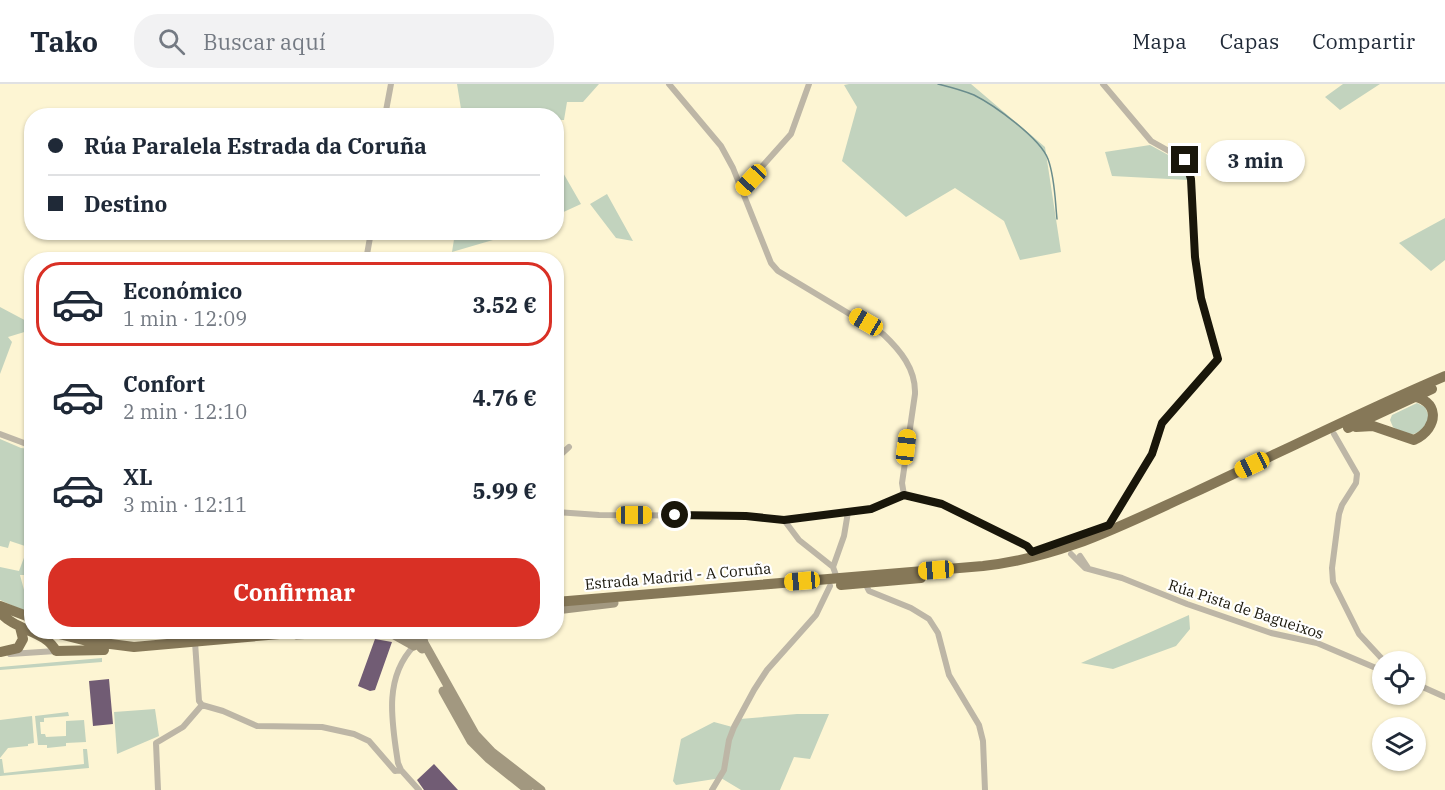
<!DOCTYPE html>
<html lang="es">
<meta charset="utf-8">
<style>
body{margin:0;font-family:"IBM Plex Serif",serif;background:#f2f2f3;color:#1f2937;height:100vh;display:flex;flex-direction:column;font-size:22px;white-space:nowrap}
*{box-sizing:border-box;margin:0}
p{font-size:20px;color:#747a83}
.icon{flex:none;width:33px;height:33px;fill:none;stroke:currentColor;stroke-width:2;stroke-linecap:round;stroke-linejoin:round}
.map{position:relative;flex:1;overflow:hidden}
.side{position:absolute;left:24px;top:168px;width:540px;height:387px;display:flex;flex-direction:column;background:#fff;border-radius:24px;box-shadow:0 2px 4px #0004}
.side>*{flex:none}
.banner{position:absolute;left:24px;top:24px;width:540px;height:132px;border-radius:24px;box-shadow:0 2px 4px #0004;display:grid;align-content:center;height:132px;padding:0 24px;background:#fff}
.tools{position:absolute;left:1372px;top:567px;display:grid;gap:12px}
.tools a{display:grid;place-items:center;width:54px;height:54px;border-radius:50%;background:#fff;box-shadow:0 2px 4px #0004;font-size:30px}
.end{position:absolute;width:27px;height:27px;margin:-14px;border:8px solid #19160a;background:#fff;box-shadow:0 0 0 3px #fff}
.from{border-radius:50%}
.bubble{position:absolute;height:42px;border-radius:21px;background:#fff;box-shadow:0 2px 4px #0004;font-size:20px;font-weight:800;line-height:42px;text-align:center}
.car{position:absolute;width:18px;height:36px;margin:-18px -9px;border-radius:8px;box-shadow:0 0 4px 2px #0007;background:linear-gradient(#f5c518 24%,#345 0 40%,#f5c518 0 76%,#345 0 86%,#f5c518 0)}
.banner b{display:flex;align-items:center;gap:21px;height:57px;font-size:22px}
.banner b+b{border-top:2px solid #e0e1e3}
.banner i{width:15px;height:15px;background:#1f2937}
ul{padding:10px 0 0;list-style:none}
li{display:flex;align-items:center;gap:18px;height:84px;margin:0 12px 9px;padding:0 12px;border:3px solid transparent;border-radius:24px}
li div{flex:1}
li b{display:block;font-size:22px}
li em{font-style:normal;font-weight:800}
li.current{border-color:#d93025}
li>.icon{width:54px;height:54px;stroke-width:1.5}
.button{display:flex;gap:12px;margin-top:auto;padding:12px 24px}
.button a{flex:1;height:69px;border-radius:24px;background:#d93025;color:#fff;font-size:24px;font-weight:800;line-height:69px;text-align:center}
header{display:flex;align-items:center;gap:36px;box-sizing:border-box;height:84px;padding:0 30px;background:#fff;border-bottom:2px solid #e0e1e3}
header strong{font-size:28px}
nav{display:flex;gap:33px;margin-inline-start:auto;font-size:21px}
.search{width:420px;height:54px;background:#f2f2f3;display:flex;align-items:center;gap:15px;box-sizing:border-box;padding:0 21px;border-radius:24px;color:#747a83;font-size:22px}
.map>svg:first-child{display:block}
</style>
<header>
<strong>Tako</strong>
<div class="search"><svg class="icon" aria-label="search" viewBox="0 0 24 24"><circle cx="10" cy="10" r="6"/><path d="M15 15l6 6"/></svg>Buscar aquí</div>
<nav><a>Mapa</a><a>Capas</a><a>Compartir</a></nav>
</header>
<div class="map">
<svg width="1445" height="706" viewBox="0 0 1445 706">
<rect width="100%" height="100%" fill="#fdf5d3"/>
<!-- green -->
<path fill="#c2d3be" d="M457,0H599L583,18H567L564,36H557L556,32L462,31Z
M849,0H971L1045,63L1061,168L1020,176L1004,137L955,104L906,133L842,77L857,23L844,1Z
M1343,0H1380L1340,26L1325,13Z
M556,56H561L558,80L581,120L557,131Z
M1150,61L1181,78L1188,96L1112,92L1105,68Z
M607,110L633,157L616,154L590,120Z
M1445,134V176L1431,187L1399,159Z
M455,149V148L517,149L452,168Z
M0,223L32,240L31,246L8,253L12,258L0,290Z
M1417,319L1425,323L1430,335C1417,353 1412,354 1393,343L1390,336L1392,331Z
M0,355L21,364L31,365L29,447L32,448L31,501L24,491H20L27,517L31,518L29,529L0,516V483L19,487L28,463L10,457L8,464L0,462Z
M1189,531L1190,545L1176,562L1113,585L1081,579Z
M102,574V578L0,586V583Z
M155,625L159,652L117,670L114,628Z
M68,628L69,632L44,634V638H40L41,650H45L46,653L66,652V637L84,636L86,658L66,659V662L47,664V661H38L35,632Z
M797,630H829L810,675L794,673L780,706H741L721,694L676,701L673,697L681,655L714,638L736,644L740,635Z
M32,632L34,659L28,660V662L8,664L0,674V636Z
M83,665H87L89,684L0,692V675H2L4,689L84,680Z"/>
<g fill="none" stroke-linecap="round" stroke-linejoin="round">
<!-- stream -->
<path stroke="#6a8c8c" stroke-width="1.5" d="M938,0C950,3 962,6 974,11C994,21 1040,54 1048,75C1055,94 1055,116 1057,135"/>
</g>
<!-- building -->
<path fill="#715c74" d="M375,555L392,558L375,606L370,607L358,602Z
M109,595L113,640L93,642L89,597Z
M434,680L458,706H424L417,696Z"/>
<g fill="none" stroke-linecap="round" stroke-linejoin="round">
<!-- minor -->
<path stroke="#bdb6a6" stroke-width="6" d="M669,0L721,62L733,84L771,179L778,187L883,250C900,266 916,285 915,310L902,399L904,411
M385,32L391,0
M742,105L791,50L809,0
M366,176L371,148
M0,350L32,362
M1334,350L1357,390L1356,399L1342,421L1339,430L1332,484L1333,498L1359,550L1385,578
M556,375L569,363
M556,428L599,431L746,432L784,436L871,425L904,411L942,420L1027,462L1033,472
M784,436L799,456L833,483L837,494
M1032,468L1109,441L1152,370L1162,339L1218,275L1201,214L1195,173L1192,104L1190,89L1185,76L1151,57L1103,0
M1071,470L1085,484L1122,494L1187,520L1271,549L1317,559L1383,587
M1080,472L1088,484
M833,483L844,452L848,428
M865,499L869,507L911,524L929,535L938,549L949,591L979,641L983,657L985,706
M194,548V551
M195,558L199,617L202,621L223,627L257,642L322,643L354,650L369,657L395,687L401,686
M414,562C383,594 392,639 398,679L401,686L419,706
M10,570L56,567
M1416,600L1445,613
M158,706L156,659L183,643L202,621
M712,706L724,686L729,656L734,643L754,606L767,586L816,531L830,502"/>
<!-- secondary -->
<path stroke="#a29880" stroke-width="9" d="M556,526L614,519
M389,548L414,562
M421,548L424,559L475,650L492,668L541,706
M296,551L346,548
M410,552L422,565
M443,607L471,657L489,675L528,706"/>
<!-- trunk -->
<path stroke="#867858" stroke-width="10" d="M1356,343L1373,342L1414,356C1440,344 1440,314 1409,312
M1348,344L1432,305
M841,501L921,494
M556,518L983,482C1063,473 1122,441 1193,409C1277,370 1360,328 1445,292
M0,522L32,534
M0,528C15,547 45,546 56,567L104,566
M51,548L87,557L134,563L302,548
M0,568L18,564L23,555L20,543"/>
</g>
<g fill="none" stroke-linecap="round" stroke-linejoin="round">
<!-- route -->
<path stroke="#19160a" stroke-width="8" d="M675,431L746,432L784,436L871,425L904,411L942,420L1027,462L1032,468L1109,441L1152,370L1162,339L1218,275L1201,214L1195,173L1191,95L1185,76"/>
</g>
<g text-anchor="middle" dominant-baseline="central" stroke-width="4.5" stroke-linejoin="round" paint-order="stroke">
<!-- street labels -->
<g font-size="15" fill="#19160a" stroke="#fff">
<text transform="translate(678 492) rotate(-5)">Estrada Madrid - A Coruña</text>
<text transform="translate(1246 525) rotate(18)">Rúa Pista de Bagueixos</text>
</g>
</g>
</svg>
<div class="tools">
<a><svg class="icon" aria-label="locate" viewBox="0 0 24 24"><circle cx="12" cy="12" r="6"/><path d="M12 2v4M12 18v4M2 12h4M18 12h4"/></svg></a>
<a><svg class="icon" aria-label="layers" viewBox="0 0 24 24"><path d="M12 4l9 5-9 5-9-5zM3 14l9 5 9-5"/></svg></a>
</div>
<i class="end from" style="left:675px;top:431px"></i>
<i class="end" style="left:1185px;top:76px"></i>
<div class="bubble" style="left:1206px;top:56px;width:99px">3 min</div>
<i class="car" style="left:751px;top:96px;rotate:223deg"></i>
<i class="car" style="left:866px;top:238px;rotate:300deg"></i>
<i class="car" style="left:906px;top:363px;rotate:7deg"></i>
<i class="car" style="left:1252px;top:381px;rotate:245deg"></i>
<i class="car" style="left:634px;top:431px;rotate:90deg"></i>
<i class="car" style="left:936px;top:486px;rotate:266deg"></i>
<i class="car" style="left:802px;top:497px;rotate:265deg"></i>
<div class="banner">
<b><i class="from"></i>Rúa Paralela Estrada da Coruña</b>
<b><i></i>Destino</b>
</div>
<section class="side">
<ul>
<li class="current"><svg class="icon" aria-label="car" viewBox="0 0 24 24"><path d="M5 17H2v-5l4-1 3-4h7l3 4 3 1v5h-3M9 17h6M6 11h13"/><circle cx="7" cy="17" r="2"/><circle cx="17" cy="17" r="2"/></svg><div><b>Económico</b><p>1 min · 12:09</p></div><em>3.52 €</em></li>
<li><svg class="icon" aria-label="car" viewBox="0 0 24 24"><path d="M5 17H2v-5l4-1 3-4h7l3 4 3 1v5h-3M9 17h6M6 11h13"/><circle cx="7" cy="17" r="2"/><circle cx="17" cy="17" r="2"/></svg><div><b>Confort</b><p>2 min · 12:10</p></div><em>4.76 €</em></li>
<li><svg class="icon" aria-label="car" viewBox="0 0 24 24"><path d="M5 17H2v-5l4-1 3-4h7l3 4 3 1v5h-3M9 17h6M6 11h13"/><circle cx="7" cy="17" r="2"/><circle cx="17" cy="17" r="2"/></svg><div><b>XL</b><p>3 min · 12:11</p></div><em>5.99 €</em></li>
</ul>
<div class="button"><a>Confirmar</a></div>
</section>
</div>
